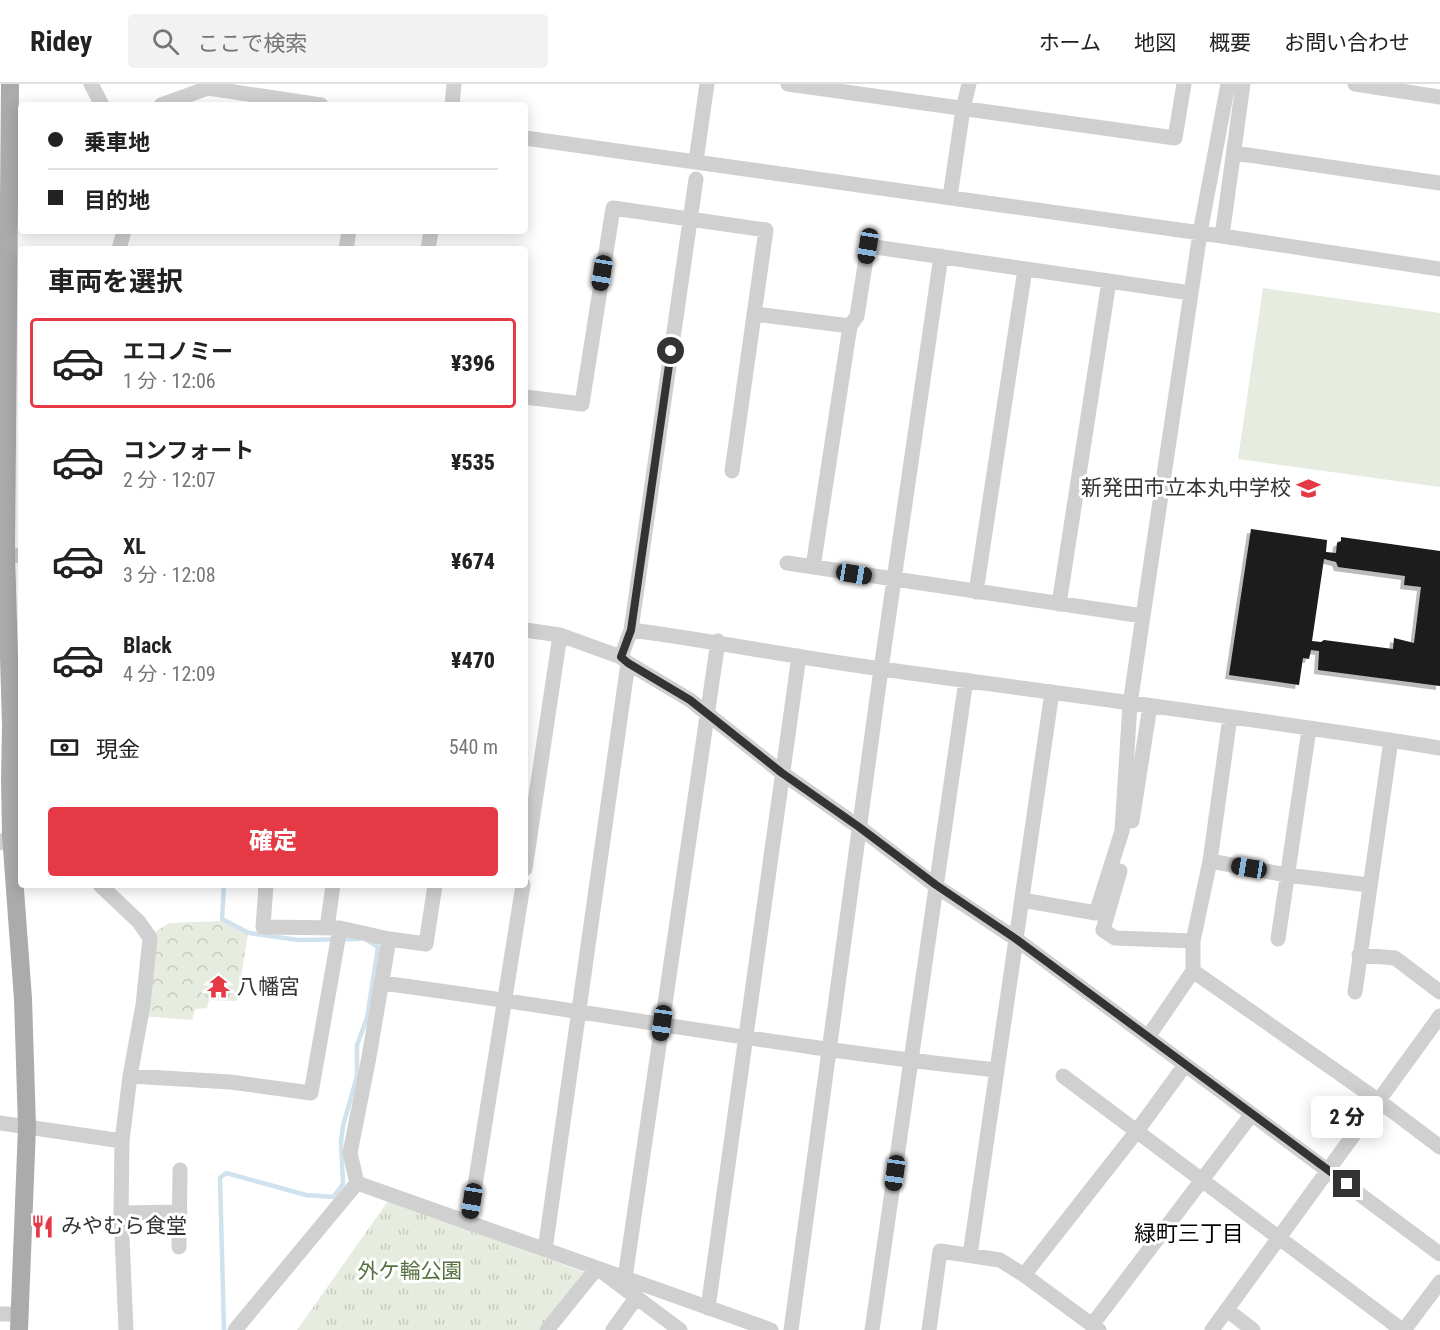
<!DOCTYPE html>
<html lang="ja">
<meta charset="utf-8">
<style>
body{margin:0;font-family:"Roboto Condensed","Noto Sans JP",sans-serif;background:#f2f2f2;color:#222;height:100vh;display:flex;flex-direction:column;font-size:22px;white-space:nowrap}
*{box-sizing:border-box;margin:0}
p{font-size:20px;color:#767676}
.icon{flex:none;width:33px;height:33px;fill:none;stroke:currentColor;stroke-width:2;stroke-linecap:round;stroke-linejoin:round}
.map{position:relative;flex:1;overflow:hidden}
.sheet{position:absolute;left:18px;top:162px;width:510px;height:642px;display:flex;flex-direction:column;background:#fff;border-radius:6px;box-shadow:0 3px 15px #0003}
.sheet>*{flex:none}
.top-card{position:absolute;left:18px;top:18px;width:510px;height:132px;border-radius:6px;box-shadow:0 3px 15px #0003;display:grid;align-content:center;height:132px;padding:0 30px;background:#fff}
.end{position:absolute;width:27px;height:27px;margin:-14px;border:8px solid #333;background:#fff;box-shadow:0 0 0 3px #fff}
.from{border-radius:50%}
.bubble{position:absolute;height:42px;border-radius:6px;background:#fff;box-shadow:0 3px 15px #0003;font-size:20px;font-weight:800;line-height:42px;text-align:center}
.car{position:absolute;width:18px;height:36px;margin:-18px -9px;border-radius:8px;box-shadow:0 0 4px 2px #0007;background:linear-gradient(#222 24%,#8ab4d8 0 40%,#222 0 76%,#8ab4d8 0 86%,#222 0)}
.top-card b{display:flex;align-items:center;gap:21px;height:57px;font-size:22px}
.top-card b+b{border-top:2px solid #e0e0e0}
.top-card i{width:15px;height:15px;background:#222}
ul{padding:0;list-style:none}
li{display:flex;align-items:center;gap:18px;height:90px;margin:0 12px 9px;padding:0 18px;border:3px solid transparent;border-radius:6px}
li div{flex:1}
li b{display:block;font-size:22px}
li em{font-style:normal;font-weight:800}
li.current{border-color:#e63946}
li>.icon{width:54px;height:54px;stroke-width:1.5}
h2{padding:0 30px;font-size:27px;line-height:72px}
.pay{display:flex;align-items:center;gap:15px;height:66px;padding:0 30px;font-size:22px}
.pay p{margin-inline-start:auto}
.action{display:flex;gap:12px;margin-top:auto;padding:12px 30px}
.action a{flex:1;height:69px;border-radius:6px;background:#e63946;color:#fff;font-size:24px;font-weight:800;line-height:69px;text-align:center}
header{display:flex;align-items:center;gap:36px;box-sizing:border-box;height:84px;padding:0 30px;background:#fff;border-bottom:2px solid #e0e0e0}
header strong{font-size:28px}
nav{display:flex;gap:33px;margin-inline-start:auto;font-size:21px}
.search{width:420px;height:54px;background:#f2f2f2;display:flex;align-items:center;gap:15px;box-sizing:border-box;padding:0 21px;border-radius:6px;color:#767676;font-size:22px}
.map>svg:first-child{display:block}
</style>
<header>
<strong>Ridey</strong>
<div class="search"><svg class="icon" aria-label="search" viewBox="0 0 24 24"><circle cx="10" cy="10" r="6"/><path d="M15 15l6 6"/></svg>ここで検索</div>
<nav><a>ホーム</a><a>地図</a><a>概要</a><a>お問い合わせ</a></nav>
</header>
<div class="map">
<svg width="1440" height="1246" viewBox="0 0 1440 1246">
<defs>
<pattern id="forest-crowns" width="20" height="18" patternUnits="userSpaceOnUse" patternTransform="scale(1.5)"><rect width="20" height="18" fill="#e6ecdf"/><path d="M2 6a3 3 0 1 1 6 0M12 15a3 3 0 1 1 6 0" fill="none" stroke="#c6cbc0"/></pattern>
<pattern id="park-tufts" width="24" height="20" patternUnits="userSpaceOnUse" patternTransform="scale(1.5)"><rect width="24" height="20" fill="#e6ecdf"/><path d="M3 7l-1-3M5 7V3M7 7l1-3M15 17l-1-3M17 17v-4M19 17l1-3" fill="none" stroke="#c6cbc0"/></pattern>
<filter id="shadow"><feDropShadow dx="-4" dy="4" stdDeviation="0" flood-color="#0004"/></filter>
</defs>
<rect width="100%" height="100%" fill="#fff"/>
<!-- forest -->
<path fill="url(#forest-crowns)" d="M221,837L248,850L237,917L209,916L207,924L195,925L192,936L141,932L153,849L169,839Z"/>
<!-- park -->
<path fill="url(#park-tufts)" d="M388,1117L589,1190L547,1246H297Z"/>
<!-- pitch -->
<path fill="#e6ecdf" d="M1263,204L1440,229V403L1238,375Z"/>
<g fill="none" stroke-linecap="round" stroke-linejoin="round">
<!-- stream -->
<path stroke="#cfe2ee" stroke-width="4.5" d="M224,801L222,835L249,849L298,856L359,855
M224,1246L220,1094L226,1089L306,1111L333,1113L343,1100L341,1058L343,1042L357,992V961L367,934L378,863L367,856"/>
</g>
<!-- building -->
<path fill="#1a1a1a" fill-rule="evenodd" filter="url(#shadow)" d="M1251,445L1327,456L1326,468L1336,469L1337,459L1341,457V453L1440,467V602L1318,586L1319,567L1311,566L1309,575L1303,574L1299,601L1229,591ZM1324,475L1336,478L1338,483L1405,492L1404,501L1421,503L1414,559L1394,554L1393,565L1324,556L1321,558L1312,557Z"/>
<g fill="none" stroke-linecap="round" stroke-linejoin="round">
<!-- minor -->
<path stroke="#d0d0d0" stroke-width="15" d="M91,0L102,21
M788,0L1175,54L1184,0
M1355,0L1440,13
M161,21L208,4L321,21
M452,21L454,0
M525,54L1222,152L1440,185
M1234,69L1440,99
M696,77L707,0
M950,113L963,25L969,0
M1222,152L1243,0
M119,165L124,147
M346,165L349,147
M428,165L431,147
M755,230L850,242L857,232L868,162L1191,209
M525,313L582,320L613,124L766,146L732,387
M0,469L21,472
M787,479L1143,532
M813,483L850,242
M976,508L1025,185
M1059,520L1109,197
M525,546L560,551L621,573L628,579L690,616L782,689L859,743L936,802L1016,855L1440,1170
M631,546L696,95
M621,573L631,546C715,557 798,574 882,585C1068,611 1255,634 1440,664
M1132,737L1150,622
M0,759L11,751H21
M1210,777L1287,791L1369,801
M525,785L560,551
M1120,787L1103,846L1115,854L1193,857
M100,801L139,838L150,854L143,921L130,992L122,1057L121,1129L126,1246
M266,801L263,843L340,844L389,855L426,860L435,801
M1022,816L1096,829L1122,747L1130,620L1143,532L1200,149L1228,0
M327,844L333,801
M1278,855L1309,645
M1359,871L1395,874L1440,908
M1193,887L1379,1017L1440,1063
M382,899C587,926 791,965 997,986
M1355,908L1391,656
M1148,953L1193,887V857L1210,777L1230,633
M130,992L230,998L311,1009L340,844
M1063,992L1402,1246
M0,1039L122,1057
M357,1099L597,1184L680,1246
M357,1099L350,1069L369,973L389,855
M121,1129L180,1128
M469,1139L523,801
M179,1163L180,1086
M545,1166L628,579
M970,1171L1052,608
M1024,1191L1137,1047L1185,981
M625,1194L718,557
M708,1224L799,572
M1227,1226L1253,1246
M0,1230H19
M1092,1241L1252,1030
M235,1246L357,1099
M547,1246L597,1184L771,1246
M613,1246L636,1214
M791,1246L881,585L941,172
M872,1246L966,596
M929,1246L940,1167L1000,1176L1024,1191L1099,1246
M1212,1246L1440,932
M1404,1246L1440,1198"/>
<!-- major -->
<path stroke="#ababab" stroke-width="18" d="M10,0L6,470L11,642L10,695L11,751L23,915L27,1043L19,1246"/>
</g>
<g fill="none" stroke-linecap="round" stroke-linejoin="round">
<!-- route -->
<path stroke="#333" stroke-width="8" d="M671,267L631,546L621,573L628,579L690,616L782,689L859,743L936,801L1016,855L1347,1100"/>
</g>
<!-- icons -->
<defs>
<symbol id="school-bare" viewBox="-9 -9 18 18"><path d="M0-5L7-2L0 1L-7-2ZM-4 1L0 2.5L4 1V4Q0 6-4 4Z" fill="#e63946" stroke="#fff" stroke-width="2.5" paint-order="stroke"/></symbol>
<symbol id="temple-bare" viewBox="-9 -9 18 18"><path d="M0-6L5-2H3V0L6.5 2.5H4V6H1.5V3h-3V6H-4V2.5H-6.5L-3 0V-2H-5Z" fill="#e63946" stroke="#fff" stroke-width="2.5" paint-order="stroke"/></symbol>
<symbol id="restaurant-bare" viewBox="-9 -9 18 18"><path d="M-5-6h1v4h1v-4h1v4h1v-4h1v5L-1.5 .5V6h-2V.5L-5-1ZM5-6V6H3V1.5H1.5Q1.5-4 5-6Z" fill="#e63946" stroke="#fff" stroke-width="2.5" paint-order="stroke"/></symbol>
</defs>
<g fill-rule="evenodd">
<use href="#school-bare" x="1292" y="388" width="33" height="33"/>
<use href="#temple-bare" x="202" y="886" width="33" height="33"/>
<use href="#restaurant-bare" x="26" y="1126" width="33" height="33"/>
</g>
<g text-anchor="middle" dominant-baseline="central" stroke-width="6" stroke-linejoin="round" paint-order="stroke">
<!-- poi labels -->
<g font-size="21" fill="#333" stroke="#fff" text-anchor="start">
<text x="1291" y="404" text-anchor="end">新発田市立本丸中学校</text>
<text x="237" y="903">八幡宮</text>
<text x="61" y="1142">みやむら食堂</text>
</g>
<!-- park labels -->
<g font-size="21" fill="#56703f" stroke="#fff">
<text x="410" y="1187">外ケ輪公園</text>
</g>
<!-- neighbourhood labels -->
<g font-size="22" fill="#000" stroke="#fff">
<text x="1189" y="1149">緑町三丁目</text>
</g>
</g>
</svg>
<i class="end from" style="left:671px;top:267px"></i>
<i class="end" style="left:1347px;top:1100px"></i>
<div class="bubble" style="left:1311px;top:1012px;width:72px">2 分</div>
<i class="car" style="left:868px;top:162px;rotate:189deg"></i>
<i class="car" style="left:602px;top:189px;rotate:189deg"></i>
<i class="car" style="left:854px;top:490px;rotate:99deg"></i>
<i class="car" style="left:1249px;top:784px;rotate:280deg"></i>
<i class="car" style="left:662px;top:939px;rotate:188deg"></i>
<i class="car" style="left:895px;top:1089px;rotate:188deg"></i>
<i class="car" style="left:472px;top:1117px;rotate:189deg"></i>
<div class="top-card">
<b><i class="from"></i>乗車地</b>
<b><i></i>目的地</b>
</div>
<section class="sheet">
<h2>車両を選択</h2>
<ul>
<li class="current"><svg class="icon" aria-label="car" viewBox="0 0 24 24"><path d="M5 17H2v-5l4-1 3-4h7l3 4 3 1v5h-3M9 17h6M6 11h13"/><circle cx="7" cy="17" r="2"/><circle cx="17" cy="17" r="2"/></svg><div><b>エコノミー</b><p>1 分 · 12:06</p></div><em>¥396</em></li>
<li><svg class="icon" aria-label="car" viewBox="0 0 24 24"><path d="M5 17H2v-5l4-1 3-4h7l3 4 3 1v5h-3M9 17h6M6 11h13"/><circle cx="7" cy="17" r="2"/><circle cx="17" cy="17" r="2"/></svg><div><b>コンフォート</b><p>2 分 · 12:07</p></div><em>¥535</em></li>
<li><svg class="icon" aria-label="car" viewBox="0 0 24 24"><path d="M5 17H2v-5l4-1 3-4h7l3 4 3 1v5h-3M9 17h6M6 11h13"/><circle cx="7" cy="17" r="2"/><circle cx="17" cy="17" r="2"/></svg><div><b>XL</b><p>3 分 · 12:08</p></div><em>¥674</em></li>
<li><svg class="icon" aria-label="car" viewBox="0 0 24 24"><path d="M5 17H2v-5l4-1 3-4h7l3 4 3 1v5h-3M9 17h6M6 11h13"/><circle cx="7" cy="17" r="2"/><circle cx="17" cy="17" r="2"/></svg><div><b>Black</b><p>4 分 · 12:09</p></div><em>¥470</em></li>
</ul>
<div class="pay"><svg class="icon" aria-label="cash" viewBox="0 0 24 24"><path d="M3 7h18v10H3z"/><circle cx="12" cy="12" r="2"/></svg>現金<p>540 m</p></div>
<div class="action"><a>確定</a></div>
</section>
</div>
